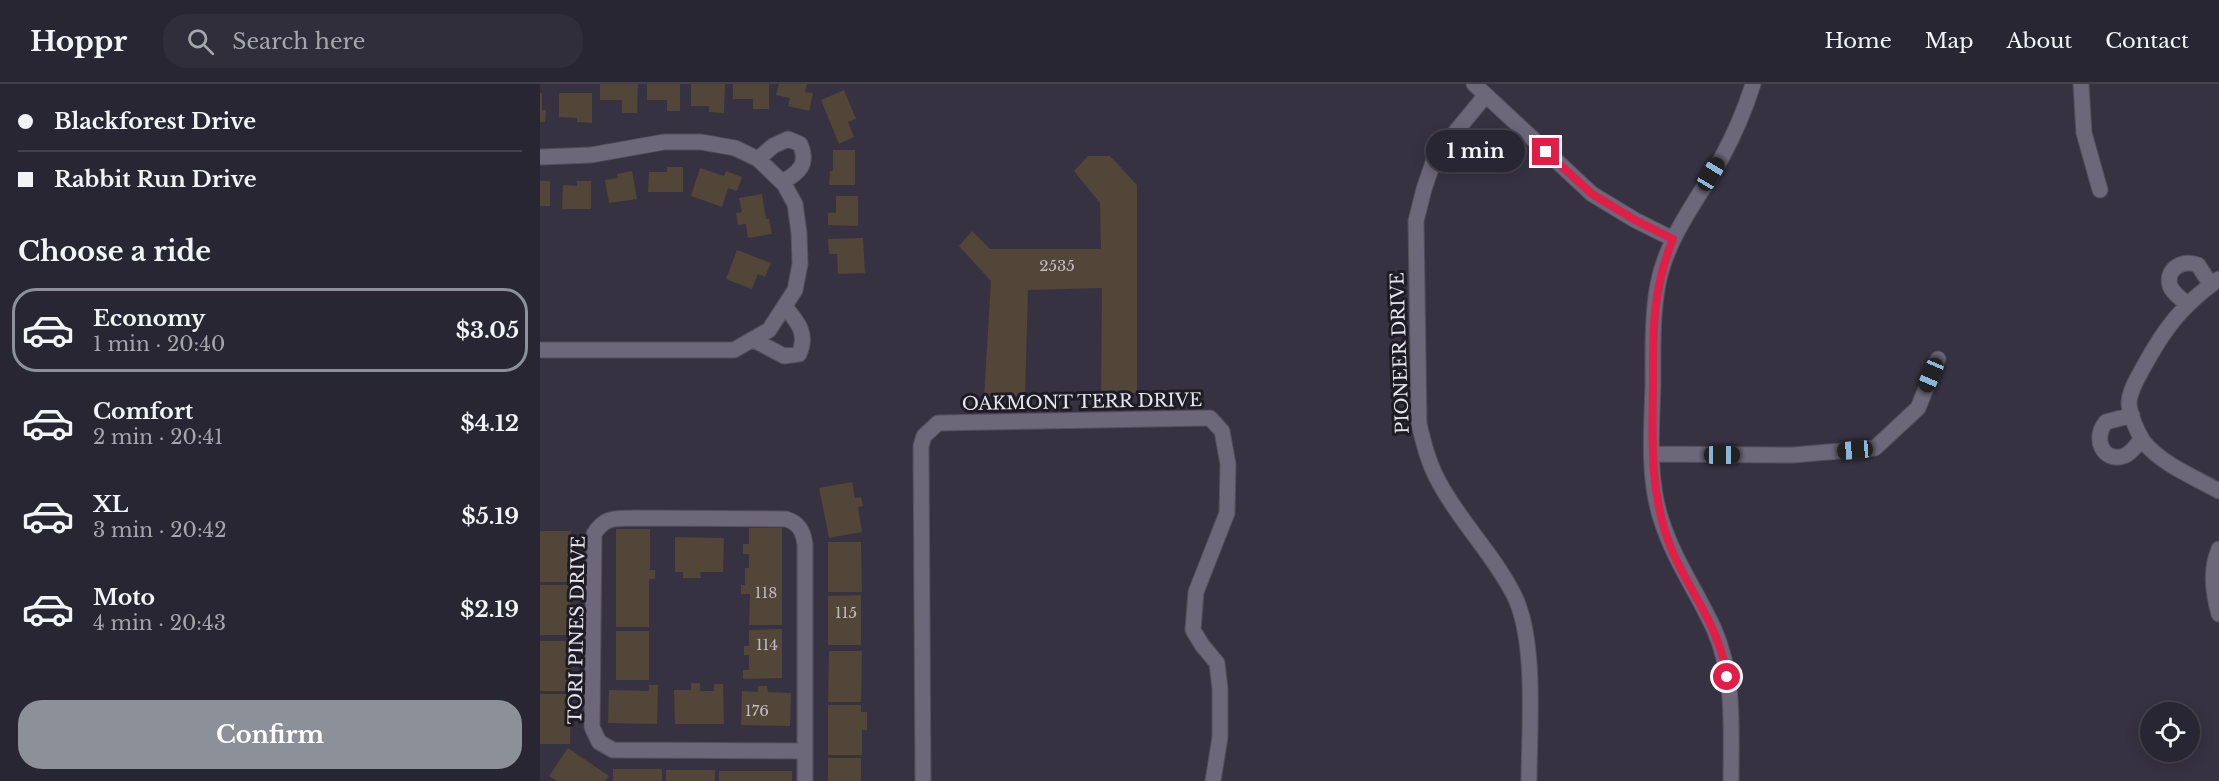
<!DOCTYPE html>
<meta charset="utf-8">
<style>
body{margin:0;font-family:"Libre Baskerville",serif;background:#302e3a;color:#f1f3f6;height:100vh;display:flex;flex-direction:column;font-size:22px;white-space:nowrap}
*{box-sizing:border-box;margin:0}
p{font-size:20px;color:#a5a5ac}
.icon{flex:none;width:33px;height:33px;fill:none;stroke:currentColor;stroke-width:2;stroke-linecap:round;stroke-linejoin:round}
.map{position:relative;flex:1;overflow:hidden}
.side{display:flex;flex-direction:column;background:#282632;width:540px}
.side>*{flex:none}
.top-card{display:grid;align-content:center;height:132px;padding:0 18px;background:#282632}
.tools{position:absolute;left:1600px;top:618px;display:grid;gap:12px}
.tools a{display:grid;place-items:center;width:60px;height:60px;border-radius:50%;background:#282632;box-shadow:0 3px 15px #0003,0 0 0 2px #44434d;font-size:30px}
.end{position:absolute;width:27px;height:27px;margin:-14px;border:8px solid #e11d48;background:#fff;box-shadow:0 0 0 3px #fff}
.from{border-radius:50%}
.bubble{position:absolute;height:42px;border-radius:21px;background:#282632;box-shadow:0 3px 15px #0003,0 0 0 2px #44434d;font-size:20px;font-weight:700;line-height:42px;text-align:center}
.car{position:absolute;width:18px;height:36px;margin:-18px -9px;border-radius:8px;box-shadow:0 0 4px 2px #0007;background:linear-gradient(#222 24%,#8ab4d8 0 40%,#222 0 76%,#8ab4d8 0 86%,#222 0)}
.top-card b{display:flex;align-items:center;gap:21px;height:57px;font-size:22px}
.top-card b+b{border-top:2px solid #44434d}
.top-card i{width:15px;height:15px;background:#f1f3f6}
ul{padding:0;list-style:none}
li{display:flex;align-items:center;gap:18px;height:84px;margin:0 12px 9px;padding:0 6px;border:3px solid transparent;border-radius:24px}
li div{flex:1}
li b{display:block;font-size:22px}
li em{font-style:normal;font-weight:700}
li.on{border-color:#8c9099}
li>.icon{width:54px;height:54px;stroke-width:1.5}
h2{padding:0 18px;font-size:27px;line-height:72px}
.action{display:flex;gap:12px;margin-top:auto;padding:12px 18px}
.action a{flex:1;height:69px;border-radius:24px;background:#8c9099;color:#fff;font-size:24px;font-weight:700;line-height:69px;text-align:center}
header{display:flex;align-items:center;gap:36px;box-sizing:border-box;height:84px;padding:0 30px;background:#282632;border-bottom:2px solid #44434d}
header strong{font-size:28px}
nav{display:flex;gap:33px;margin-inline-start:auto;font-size:21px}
.search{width:420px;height:54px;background:#302e3a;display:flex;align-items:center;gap:15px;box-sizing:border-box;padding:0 21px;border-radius:24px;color:#a5a5ac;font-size:22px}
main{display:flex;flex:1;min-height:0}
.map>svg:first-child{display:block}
</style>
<header>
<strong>Hoppr</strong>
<div class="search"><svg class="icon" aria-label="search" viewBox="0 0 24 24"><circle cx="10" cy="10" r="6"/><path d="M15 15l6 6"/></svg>Search here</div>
<nav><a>Home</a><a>Map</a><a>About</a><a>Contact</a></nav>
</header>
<main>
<section class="side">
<div class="top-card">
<b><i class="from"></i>Blackforest Drive</b>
<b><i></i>Rabbit Run Drive</b>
</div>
<h2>Choose a ride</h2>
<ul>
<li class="on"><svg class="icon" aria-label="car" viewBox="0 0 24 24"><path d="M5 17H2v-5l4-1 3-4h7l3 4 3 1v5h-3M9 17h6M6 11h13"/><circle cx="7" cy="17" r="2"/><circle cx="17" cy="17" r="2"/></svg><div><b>Economy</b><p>1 min · 20:40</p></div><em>$3.05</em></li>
<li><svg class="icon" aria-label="car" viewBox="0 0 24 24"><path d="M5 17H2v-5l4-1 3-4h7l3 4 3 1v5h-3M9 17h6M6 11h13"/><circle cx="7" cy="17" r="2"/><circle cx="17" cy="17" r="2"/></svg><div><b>Comfort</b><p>2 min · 20:41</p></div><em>$4.12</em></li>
<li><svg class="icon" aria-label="car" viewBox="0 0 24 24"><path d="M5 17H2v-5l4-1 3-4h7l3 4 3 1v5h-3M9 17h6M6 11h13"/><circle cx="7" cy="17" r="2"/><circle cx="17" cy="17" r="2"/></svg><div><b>XL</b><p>3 min · 20:42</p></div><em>$5.19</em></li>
<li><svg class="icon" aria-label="car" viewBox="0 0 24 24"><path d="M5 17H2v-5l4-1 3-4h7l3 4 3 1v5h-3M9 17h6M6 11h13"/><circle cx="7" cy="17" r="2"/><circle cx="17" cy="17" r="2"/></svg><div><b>Moto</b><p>4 min · 20:43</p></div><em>$2.19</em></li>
</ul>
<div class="action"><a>Confirm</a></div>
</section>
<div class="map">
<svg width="1679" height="697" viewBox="0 0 1679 697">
<rect width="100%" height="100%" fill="#363242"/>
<!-- building -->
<path fill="#514637" d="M60,0H98L97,29H82V16H60Z
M107,0H140V27H127V16H107Z
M151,0H185L184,29L169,28V22H151Z
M193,0H229V25H213V15H193Z
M239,0H267L265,8L273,9L269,27L248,22L250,14L236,11Z
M304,6L316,35L308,38L314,53L299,60L281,16Z
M0,9H2V26H6L5,38H0Z
M19,9H52V39L37,38V34L19,33Z
M293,66H315V101H289L290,87H293Z
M548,72H570L597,101V309H561L562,204L488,206L485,312L444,313L451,197L419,162L432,147L450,165H561L560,119L534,87Z
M127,83H143V108H108L109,88H127Z
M160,84L184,92L186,87L202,93L197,107L188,104L182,123L151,112Z
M92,87L97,115L69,119L65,96L78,94L77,90Z
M0,97H10V122H0Z
M37,97H51V125H22L23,101L37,102Z
M222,110L226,135H229L232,150L208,154L206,140L198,141L196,129L202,128L199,114Z
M296,112H318V142L288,141V129H296Z
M323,154L325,189L298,190L297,170H289L288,155Z
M197,166L231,179L225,193L218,190L212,205L186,195Z
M312,398L315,414L321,413L323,422L318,423L322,448L289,454L279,404Z
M209,444H242V541H209L210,510H201V501H205V484H209V470H203V460H209Z
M76,445H110V486H115V495H109V543H76Z
M0,447H31L30,498H0Z
M135,453L184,454L183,488H160L161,494H143V488H135Z
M288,458H321L322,508H288Z
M0,501H31L30,551H0Z
M321,511V561H288V512Z
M242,545V594L203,595V586H209V571H204V562H209V546Z
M76,547H109V596H76Z
M0,557H30L31,607H0Z
M289,567H322L321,618H288Z
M151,599H160V607H174V600H183L184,640H135L134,606H151Z
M109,601H118L117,640L68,639L69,606L109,607Z
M218,602H227L228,608L251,609L250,642L201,641L202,607L218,608Z
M0,610H31L30,660H0Z
M288,621H321V628H327V646H322V671H288Z
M28,664L69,692L65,697H17L9,692Z
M288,674H321V697H288Z
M73,685H122V697H73Z
M126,686H175V697H126Z
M179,687H252V697H179Z"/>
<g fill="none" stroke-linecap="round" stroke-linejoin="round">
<defs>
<path id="minor" d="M934,0L1052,110L1095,136L1133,155
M1541,0L1544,49L1560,106
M945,12L895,73L884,105L876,137L879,340C884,361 889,381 900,400C921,439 954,471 974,511C997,557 989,645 989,697
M0,73L51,71L124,58H161L195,64L218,75L244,100L255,120L259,149L260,180L255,206L229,246L194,266H0
M218,75L233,62L248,55L260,60C269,80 259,89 242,98
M1679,195C1642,221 1624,245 1603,284C1597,295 1590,306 1589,318C1589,330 1597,347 1603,357C1621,380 1654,393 1679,407
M1647,220C1641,214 1633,210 1630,202C1625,184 1644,175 1658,181L1671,201
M214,256L244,272L259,270C268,250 258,238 245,223
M1592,331L1566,338C1552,354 1563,379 1584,372C1592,369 1596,361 1602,355
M1112,370L1253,371L1335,364L1378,324L1398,275
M1679,465C1670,486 1673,508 1679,530
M265,667L73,666L59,658L52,643L54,450C65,432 75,435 94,434L246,435C259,439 263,447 265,460V697
M383,697L381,362L384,352L398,339L670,334L682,347L688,380L687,429L656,508L653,546L662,561L677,579L680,605V653L673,697
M1191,697C1191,646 1195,592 1174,545C1157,508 1133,474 1121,435C1107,392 1112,344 1113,299C1113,266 1112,232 1118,200C1127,153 1158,115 1181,75C1194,51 1205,26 1213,0"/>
</defs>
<!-- minor casing -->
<use href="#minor" stroke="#524f5b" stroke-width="17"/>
<!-- minor -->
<use href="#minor" stroke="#6c6779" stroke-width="15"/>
</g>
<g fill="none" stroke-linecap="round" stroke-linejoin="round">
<!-- route -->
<path stroke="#e11d48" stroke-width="8" d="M1006,68L1052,110L1095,136L1133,155C1112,206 1113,248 1113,303C1112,358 1110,412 1131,464C1150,510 1179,540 1187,593"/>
</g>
<g text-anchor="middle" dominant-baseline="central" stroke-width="6" stroke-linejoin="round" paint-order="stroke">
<!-- number labels -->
<g font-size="15" fill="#c1bcc0">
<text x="517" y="181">2535</text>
<text x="226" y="508">118</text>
<text x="306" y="528">115</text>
<text x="227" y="560">114</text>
<text x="217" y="626">176</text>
</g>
<!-- street labels -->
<g font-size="18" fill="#e6e4ee" stroke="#1d1b23">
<text transform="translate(860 269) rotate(-92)">PIONEER DRIVE</text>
<text transform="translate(542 318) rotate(-1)">OAKMONT TERR DRIVE</text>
<text transform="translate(37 546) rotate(-89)">TORI PINES DRIVE</text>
</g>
</g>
</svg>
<div class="tools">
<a><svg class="icon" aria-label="locate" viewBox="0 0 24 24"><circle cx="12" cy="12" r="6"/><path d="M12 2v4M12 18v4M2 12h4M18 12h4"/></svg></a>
</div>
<i class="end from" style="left:1187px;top:593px"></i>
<i class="end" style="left:1006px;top:68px"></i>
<div class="bubble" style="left:886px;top:46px;width:99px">1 min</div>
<i class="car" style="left:1171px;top:90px;rotate:31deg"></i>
<i class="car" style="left:1391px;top:291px;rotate:203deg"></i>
<i class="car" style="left:1315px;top:366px;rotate:265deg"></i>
<i class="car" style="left:1182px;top:371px;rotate:90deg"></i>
</div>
</main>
